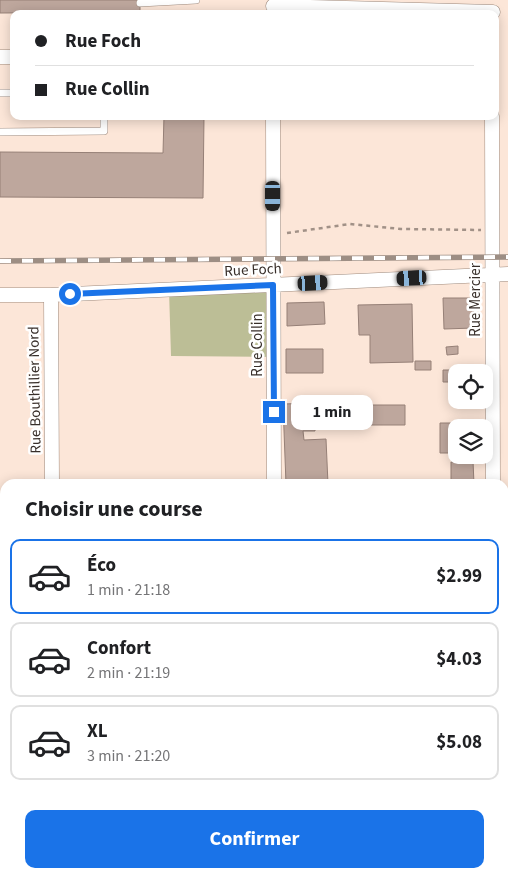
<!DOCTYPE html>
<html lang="fr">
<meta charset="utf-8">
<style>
body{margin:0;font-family:"Source Sans 3",sans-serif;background:#f2f2f2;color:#202124;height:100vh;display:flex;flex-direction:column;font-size:19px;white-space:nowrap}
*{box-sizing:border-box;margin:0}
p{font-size:16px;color:#757577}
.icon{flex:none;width:28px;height:28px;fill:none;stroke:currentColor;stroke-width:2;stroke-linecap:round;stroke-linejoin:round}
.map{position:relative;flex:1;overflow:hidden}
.sheet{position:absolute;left:0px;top:479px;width:509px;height:399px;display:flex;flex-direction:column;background:#fff;border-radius:15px 15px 0 0;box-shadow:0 2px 12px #0003}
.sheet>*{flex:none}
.guide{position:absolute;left:10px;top:10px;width:489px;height:110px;border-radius:10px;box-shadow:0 2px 12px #0003;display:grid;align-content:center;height:110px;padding:0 25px;background:#fff}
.tools{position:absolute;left:448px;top:364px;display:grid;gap:10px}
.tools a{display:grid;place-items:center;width:45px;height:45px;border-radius:10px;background:#fff;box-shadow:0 2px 12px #0003;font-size:25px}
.end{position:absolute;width:22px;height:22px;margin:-11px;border:6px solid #1a73e8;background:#fff;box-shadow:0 0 0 2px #fff}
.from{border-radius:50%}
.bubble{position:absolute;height:35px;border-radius:10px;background:#fff;box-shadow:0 2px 12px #0003;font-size:16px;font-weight:700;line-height:35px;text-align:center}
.car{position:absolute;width:15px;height:30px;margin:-15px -8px;border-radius:6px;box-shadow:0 0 4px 1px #0007;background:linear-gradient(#222 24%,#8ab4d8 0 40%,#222 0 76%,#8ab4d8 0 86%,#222 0)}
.guide b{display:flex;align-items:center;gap:18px;height:48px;font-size:19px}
.guide b+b{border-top:1px solid #e0e0e0}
.guide i{width:12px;height:12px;background:#202124}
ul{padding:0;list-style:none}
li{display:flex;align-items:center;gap:15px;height:75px;margin:0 10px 8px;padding:0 15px;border:2px solid #e0e0e0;border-radius:10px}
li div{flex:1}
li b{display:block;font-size:19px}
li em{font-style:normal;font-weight:700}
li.on{border-color:#1a73e8}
li>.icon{width:45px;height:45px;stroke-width:1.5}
h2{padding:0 25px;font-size:22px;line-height:60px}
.button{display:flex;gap:10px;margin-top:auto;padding:10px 25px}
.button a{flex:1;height:58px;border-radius:10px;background:#1a73e8;color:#fff;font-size:20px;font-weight:700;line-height:58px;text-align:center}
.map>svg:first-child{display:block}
</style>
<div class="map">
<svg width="508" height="877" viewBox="0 0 508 877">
<rect width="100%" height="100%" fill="#fce6d8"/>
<!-- built -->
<path fill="#f3d7c6" d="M504,634H508V877H495V873L504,872Z"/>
<!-- green -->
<path fill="#bcbe96" d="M273,285L274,357L171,356L169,290Z"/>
<!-- building -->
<path fill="#bea79d" stroke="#968077" d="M0,0H140V12L0,13Z
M164,116H204L203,198L0,197V152L163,153Z
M443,298H473L474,328L444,329Z
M324,302L325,324L287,326V303Z
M412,304L413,362L370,363V335H359L358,305Z
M458,346V354L447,355L446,347Z
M286,349H323V373H286Z
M415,361H431V370H415Z
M443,370H471V372H456V382H443Z
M315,403L316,414L306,415V422H315V431H303L304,440L326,439L328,484H286L283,404Z
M351,405H405V425H351Z
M440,423H467V428H456V453H440Z
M473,461L474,484H451V462Z
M452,872L483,873V877H452Z"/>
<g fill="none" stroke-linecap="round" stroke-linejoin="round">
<defs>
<path id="service" d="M140,3L196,0
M0,93H14
M0,132L104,131V116"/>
<path id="minor" d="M273,6L493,12
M0,57H14
M273,116L274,484
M492,116L493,484
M0,295H51L508,274
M51,295L52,484
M56,872V877
M275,872V877
M495,872V877"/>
<path id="tertiary" d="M504,634H508
M0,635H5"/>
</defs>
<!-- service casing -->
<use href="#service" stroke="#9f8b7e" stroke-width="8"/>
<!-- minor casing -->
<use href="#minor" stroke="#9f8b7e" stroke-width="15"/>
<!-- tertiary casing -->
<use href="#tertiary" stroke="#9f8b7e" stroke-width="18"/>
<!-- path -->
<path stroke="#a19187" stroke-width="2.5" stroke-dasharray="4 4" stroke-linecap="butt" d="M287,233L350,224L401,229L481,230"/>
<!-- service -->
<use href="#service" stroke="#fff" stroke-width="7"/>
<!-- minor -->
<use href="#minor" stroke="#fff" stroke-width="14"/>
<!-- tertiary -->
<use href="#tertiary" stroke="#fff" stroke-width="16"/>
<defs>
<path id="rail" d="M0,261L508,257"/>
</defs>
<!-- rail casing -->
<use href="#rail" stroke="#9d8e84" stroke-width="5.5"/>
<!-- rail -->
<use href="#rail" stroke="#fff" stroke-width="4" stroke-dasharray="11" stroke-linecap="butt"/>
</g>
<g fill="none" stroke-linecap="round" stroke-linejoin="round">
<!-- route -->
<path stroke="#1a73e8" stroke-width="6" d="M70,294L273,285L274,412"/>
</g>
<g text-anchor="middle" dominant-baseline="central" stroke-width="5" stroke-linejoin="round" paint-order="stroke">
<!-- street labels -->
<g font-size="15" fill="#382f2a" stroke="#fff">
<text transform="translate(253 270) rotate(-3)">Rue Foch</text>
<text transform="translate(475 300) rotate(-90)">Rue Mercier</text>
<text transform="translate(257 345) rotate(-90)">Rue Collin</text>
<text transform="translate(35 390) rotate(-91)">Rue Bouthillier Nord</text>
</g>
</g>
</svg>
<div class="tools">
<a><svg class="icon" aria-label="locate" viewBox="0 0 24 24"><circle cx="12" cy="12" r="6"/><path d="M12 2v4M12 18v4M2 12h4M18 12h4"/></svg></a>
<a><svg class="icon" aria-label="layers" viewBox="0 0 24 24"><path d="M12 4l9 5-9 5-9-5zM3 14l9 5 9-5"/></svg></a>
</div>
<i class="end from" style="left:70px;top:294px"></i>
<i class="end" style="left:274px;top:412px"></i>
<div class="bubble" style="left:291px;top:395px;width:82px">1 min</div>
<i class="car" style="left:273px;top:196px;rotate:180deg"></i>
<i class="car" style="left:412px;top:278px;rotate:267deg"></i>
<i class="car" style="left:313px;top:283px;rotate:87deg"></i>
<div class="guide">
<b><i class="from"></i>Rue Foch</b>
<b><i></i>Rue Collin</b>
</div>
<section class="sheet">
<h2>Choisir une course</h2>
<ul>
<li class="on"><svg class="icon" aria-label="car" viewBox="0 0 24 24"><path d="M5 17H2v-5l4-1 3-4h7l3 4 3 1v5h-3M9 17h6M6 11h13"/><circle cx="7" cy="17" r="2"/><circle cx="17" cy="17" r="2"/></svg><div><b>Éco</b><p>1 min · 21:18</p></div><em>$2.99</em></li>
<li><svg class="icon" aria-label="car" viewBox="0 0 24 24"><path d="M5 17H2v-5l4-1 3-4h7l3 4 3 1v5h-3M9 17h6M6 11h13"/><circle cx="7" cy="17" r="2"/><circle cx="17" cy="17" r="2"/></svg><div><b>Confort</b><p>2 min · 21:19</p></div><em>$4.03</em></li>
<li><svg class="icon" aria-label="car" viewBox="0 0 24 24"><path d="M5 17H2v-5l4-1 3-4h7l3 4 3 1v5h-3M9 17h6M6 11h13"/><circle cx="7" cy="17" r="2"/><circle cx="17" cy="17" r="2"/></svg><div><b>XL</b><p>3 min · 21:20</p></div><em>$5.08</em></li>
</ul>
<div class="button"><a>Confirmer</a></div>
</section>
</div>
